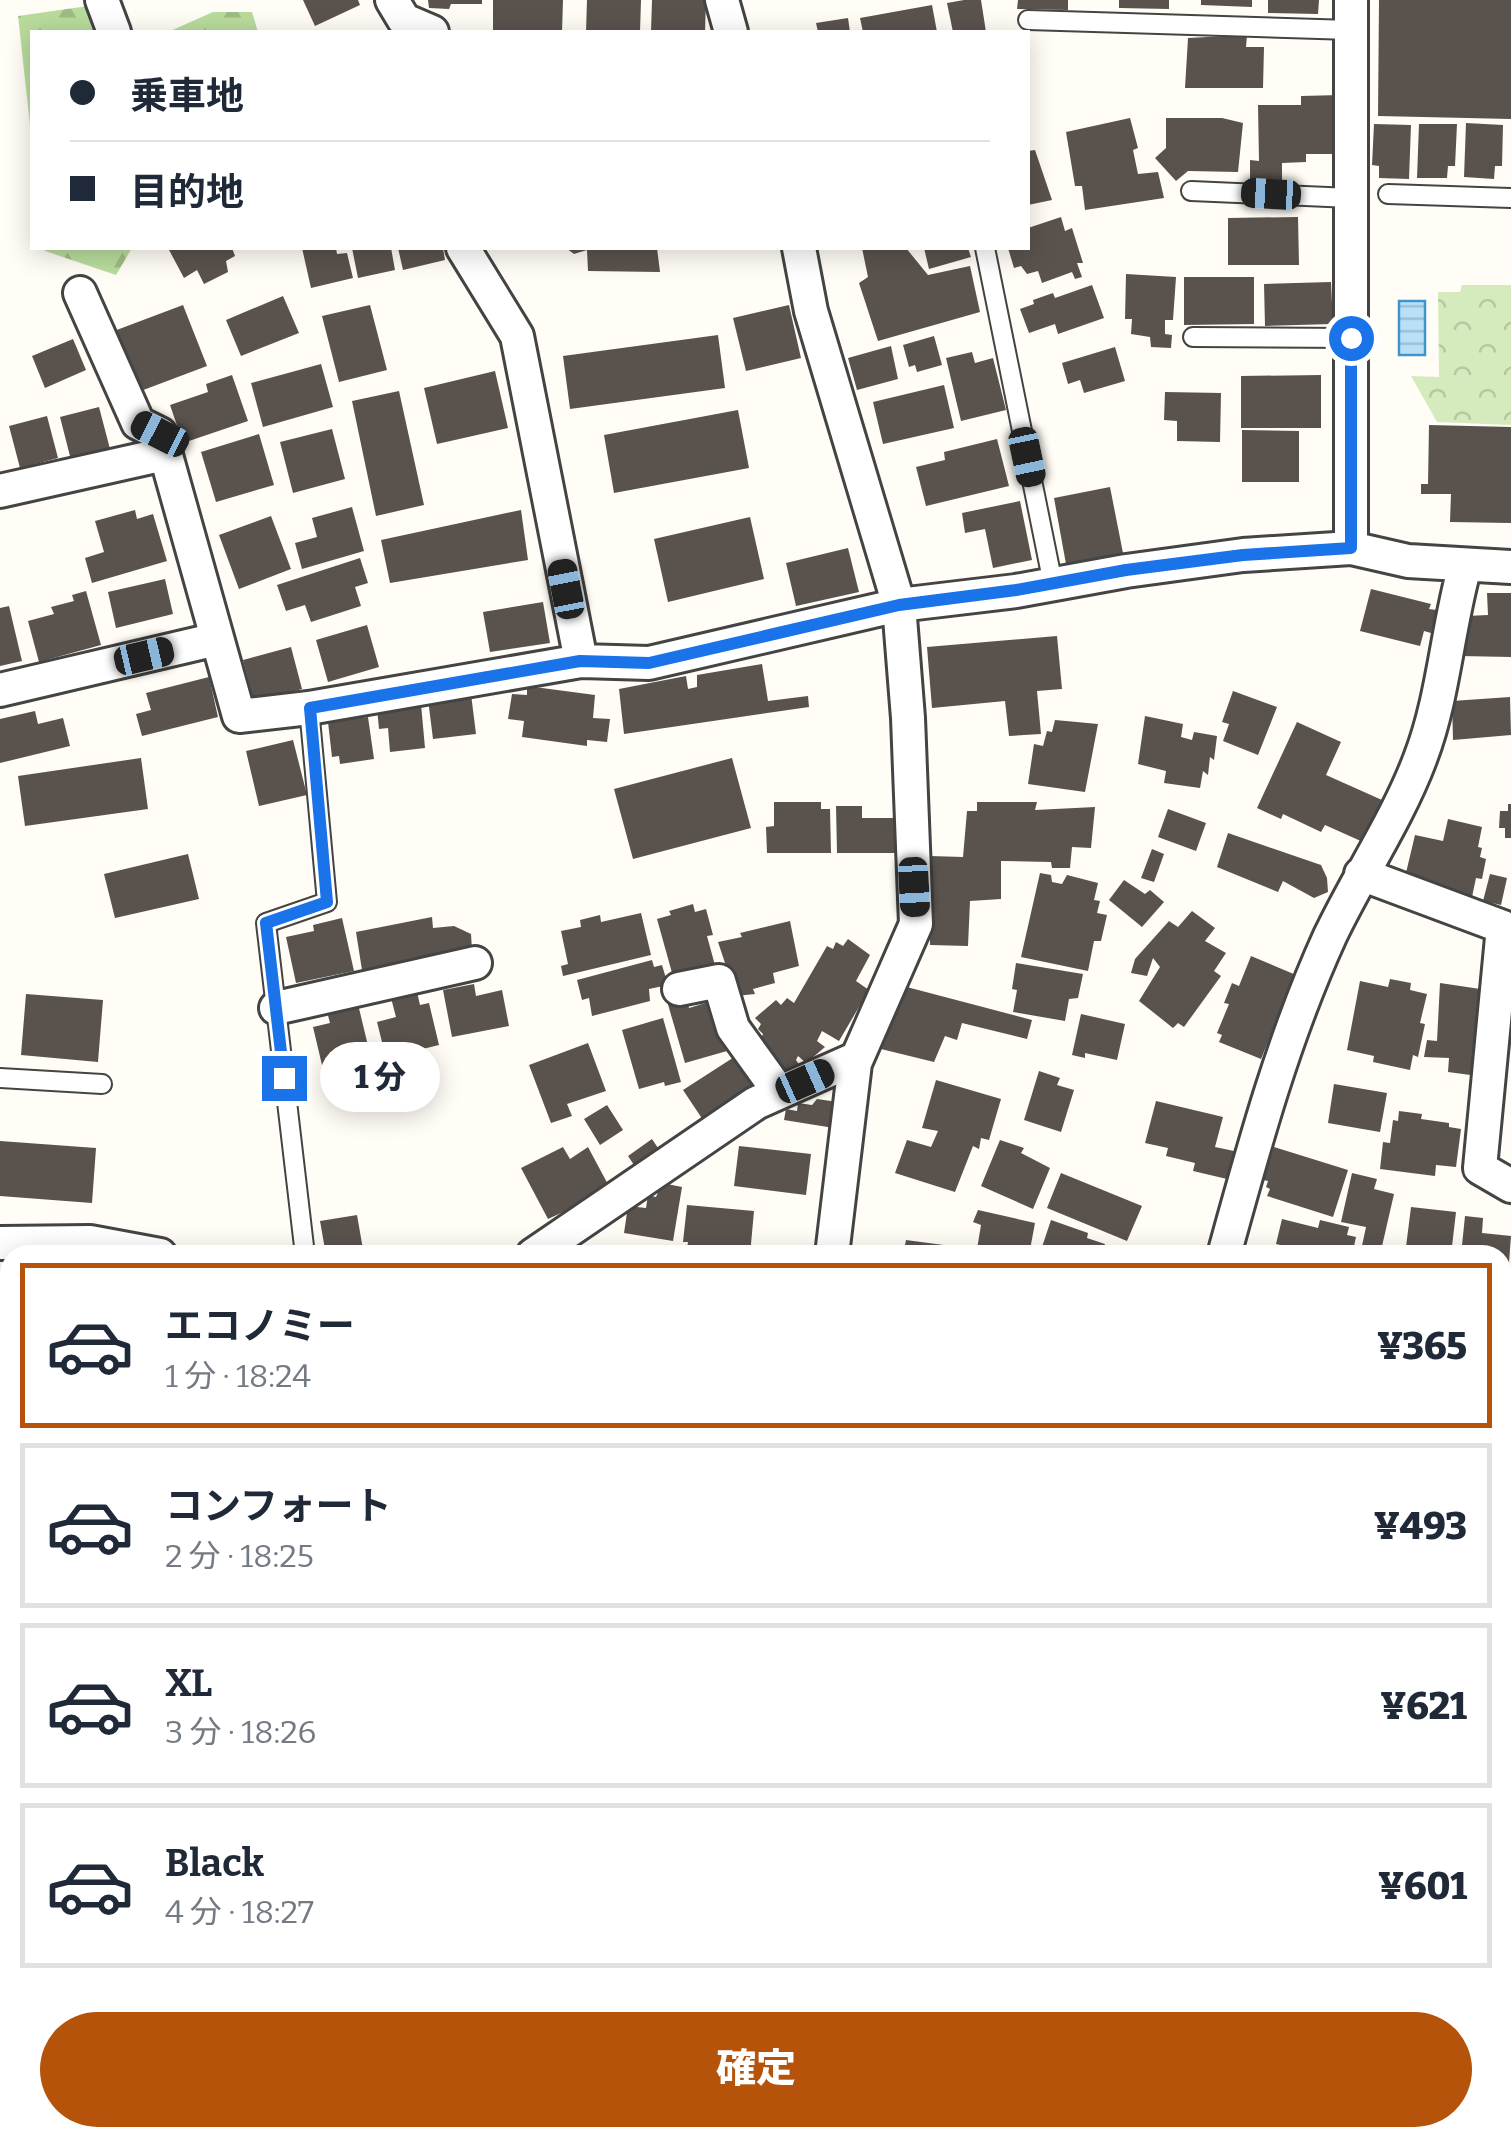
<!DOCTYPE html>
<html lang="ja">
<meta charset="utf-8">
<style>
body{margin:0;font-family:Bitter,"Noto Sans JP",serif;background:#f2f2f3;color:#1f2937;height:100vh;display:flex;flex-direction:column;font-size:38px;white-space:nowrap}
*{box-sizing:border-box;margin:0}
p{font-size:32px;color:#747a83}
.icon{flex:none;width:55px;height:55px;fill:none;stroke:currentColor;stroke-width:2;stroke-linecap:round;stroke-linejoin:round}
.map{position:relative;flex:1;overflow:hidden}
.details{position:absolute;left:0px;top:1245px;width:1512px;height:902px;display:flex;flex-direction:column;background:#fff;border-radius:30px 30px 0 0;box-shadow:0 5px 25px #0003}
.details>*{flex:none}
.top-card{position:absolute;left:30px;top:30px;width:1000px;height:220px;border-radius:0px;box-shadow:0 5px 25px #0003;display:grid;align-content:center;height:220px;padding:0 40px;background:#fff}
.end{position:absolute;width:45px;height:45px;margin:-22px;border:12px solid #1a73e8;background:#fff;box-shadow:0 0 0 5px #fff}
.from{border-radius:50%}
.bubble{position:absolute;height:70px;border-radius:35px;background:#fff;box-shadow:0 5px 25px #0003;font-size:32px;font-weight:800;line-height:70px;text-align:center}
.car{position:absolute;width:30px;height:60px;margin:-30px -15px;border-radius:12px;box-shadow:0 0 8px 2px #0007;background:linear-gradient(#222 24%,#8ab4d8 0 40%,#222 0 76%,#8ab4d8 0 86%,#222 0)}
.top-card b{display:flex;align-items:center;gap:35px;height:95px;font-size:38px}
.top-card b+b{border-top:2px solid #e0e1e3}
.top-card i{width:25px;height:25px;background:#1f2937}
ul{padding:18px 0 0;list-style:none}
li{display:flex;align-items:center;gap:30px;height:165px;margin:0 20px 15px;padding:0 20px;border:5px solid #e0e1e3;border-radius:0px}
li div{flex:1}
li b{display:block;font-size:38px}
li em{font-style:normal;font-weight:800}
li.active{border-color:#b45309}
li>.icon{width:90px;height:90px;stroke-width:1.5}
.button{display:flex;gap:20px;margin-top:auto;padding:20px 40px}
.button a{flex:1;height:115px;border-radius:60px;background:#b45309;color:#fff;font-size:40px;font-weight:800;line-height:115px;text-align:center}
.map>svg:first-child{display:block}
</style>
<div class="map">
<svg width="1511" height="2147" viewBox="0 0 1511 2147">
<defs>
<pattern id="forest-firs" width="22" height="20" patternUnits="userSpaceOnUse" patternTransform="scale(2.5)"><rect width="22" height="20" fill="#b9dc9c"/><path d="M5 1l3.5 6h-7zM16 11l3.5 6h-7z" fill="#9ebc85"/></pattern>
<pattern id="park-crowns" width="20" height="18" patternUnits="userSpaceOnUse" patternTransform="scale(2.5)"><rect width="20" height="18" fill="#d5ebbd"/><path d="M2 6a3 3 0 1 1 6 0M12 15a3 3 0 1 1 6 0" fill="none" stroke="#b6c8a1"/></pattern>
<pattern id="water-rules" width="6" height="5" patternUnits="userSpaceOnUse" patternTransform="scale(2.5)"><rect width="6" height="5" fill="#b9e0f7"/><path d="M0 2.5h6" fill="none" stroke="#9ebfd3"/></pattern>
</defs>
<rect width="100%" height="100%" fill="#fffdf5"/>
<!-- forest -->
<path fill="url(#forest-firs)" d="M95,5L103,32H32V143L18,16Z
M213,12H252L258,32H168Z
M45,248H132L116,275L45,251Z"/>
<!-- park -->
<path fill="url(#park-crowns)" d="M1462,285H1511V425L1437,422L1411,376L1439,377L1438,292H1460Z"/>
<!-- water -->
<path fill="url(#water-rules)" stroke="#3f96cf" stroke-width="2.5" d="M1399,301H1425V355H1399Z"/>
<!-- building -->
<path fill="#5a524d" d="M303,0H358L360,5L315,26Z
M428,0H482V4H451L449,9L429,8Z
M493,0H563L562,32H493Z
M587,0H641L640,32H586Z
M652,0H706L705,32H651Z
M964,0H981L986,32H953L947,3Z
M1018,0H1068V10L1017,9Z
M1119,0H1169V9L1119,8Z
M1201,0H1252V7L1201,5Z
M1268,0H1319L1318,14L1268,13Z
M1379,0H1511V119L1378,116Z
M932,5L937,32H863L860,18Z
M848,18L850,32H818L816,23Z
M1247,35L1246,47H1264L1263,88H1185L1188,38Z
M1340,95V154H1306V162L1282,163V183L1250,184V160L1259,161L1258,105H1301V96Z
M1130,118L1138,148L1133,150L1138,174L1158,172L1164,198L1085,210L1082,186H1075L1066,132Z
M1166,118H1222L1243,123L1238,172L1188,171L1176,181L1155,158L1166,148Z
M1466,123L1503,125L1502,166H1495L1494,179L1464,177Z
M1374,124L1411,125L1409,179L1379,178V166L1372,165Z
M1419,124H1457L1455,166H1448L1447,178H1417Z
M1035,150L1052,200L1028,205V151Z
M1061,217L1065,231L1072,228L1083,263H1077L1082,277L1075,279L1072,272L1042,283L1038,271L1027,274L1021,266L1014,268L1008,248H1028V228Z
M1298,217L1299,265H1228V218Z
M168,248H232L235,256L226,261L228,272L204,284L197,270L184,278Z
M302,248H336L337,254L347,253L353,278L311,288Z
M352,248H391L395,270L358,278Z
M398,248H443L445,260L403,270Z
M566,248H657L660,272L588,271L587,250L574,254Z
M862,248H906L928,275L970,266L980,312L878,341L859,283L868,277Z
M924,248H968L971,257L929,269Z
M1126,274L1176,277L1173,320H1165V334L1172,335L1171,348L1151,347L1150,337L1131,334L1132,319H1125Z
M1184,277H1254V324L1184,325Z
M1331,282L1333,324L1265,326L1264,284Z
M1092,285L1104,318L1058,334L1055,324L1029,333L1020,309L1034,304L1033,300L1053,293L1055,298Z
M283,296L299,333L241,356L226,320Z
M183,305L207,366L138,392L114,331Z
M370,305L387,370L339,382L322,316Z
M789,305L801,358L746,371L733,318Z
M718,335L725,388L570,409L563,356Z
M934,336L942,365L917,372L915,365L909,367L903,345Z
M73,339L86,370L45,388L32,356Z
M891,346L898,379L857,390L848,358Z
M1115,347L1125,381L1084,393L1080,380L1068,384L1062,363Z
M972,352L975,363L993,358L1006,410L961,421L946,358Z
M321,364L333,407L263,427L251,383Z
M495,371L508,428L437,444L424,388Z
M232,375L248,421L183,443L170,405L208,392L206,384Z
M1321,375V428H1241V376Z
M944,385L954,428L883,444L873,402Z
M399,391L424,505L376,516L352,401Z
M1165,392L1221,393L1220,442L1177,441V421L1164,420Z
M99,407L110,449L71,460L60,417Z
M738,410L749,468L614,493L604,435Z
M47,416L58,458L20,468L9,426Z
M1429,425L1511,427V523L1450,522L1451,494H1421V484H1428Z
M332,429L345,479L293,493L280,442Z
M1242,430L1299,431V482H1242Z
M259,434L274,485L216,502L201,452Z
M997,439L1009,486L926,506L916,467L945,460L944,452Z
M1110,487L1123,553L1066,564L1054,498Z
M1020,501L1032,560L993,568L985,529L965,533L962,513Z
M352,507L364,551L302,569L295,543L317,537L312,518Z
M135,510L137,519L153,514L167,561L92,583L85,558L104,552L95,521Z
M521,510L528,560L390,583L381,540Z
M271,516L291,569L239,589L219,535Z
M750,517L764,579L668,602L654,539Z
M848,548L859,592L796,606L786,563Z
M360,558L368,583L355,587L361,606L311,622L305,605L286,611L277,585Z
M165,579L173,614L116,628L108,592Z
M1371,589L1431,604L1429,609L1437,610L1431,633L1424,631L1420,646L1360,631Z
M86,591L101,645L39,662L28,621L54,614L51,607L74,601L72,595Z
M1487,593H1511V657L1460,656L1466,616L1488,615Z
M543,602L550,643L490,652L483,612Z
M9,606L22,661L0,666V608Z
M367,625L379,667L328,682L316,640Z
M1057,636L1062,689L1037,691L1041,734L1009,736L1005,701L932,708L927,647Z
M291,647L302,689L254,702L243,660Z
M762,664L768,701L808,696L809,707L624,734L619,689L686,676L688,689L697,687V675Z
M209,677L218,717L142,736L136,714L151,710L146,693Z
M527,686L595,695L593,718L610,719L607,742L587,740V746L522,737L524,721L508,719L512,694L527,695Z
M1233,691L1277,707L1258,755L1223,741L1229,724L1222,722Z
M471,694L476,734L433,739L428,699Z
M1510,697L1511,735L1453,740L1452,701Z
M421,704L425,748L390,752L388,728L379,729L377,708Z
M35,711L38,724L63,718L70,746L0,763V719Z
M1145,716L1183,724L1181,737L1192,740L1194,732L1217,736L1214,760L1210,757L1208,775L1203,771L1200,788L1164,783L1166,771L1138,764Z
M368,717L374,759L340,764L339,756L332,757L328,722Z
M1055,720L1098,724L1085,792L1028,784L1034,744L1043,746L1047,731L1052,732Z
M1297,722L1341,742L1326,775L1382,800L1363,842L1325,825L1321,832L1283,814L1281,819L1257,808Z
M293,740L307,795L259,806L246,751Z
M141,758L148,809L25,826L18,776Z
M732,758L751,828L633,859L614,789Z
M774,802H821V809H830L831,853H767L766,827L774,826Z
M977,802H1037L1035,810L1095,807L1091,848L1072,847L1070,868H1052L1051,862L1001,861V899L970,901L968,946L930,945V856L963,857L967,811H977Z
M1508,804H1511V838H1505V828H1499L1500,811H1508Z
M836,806H862V818H895L896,853H837Z
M1168,809L1206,823L1196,851L1158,837Z
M1448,819L1482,827L1478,847L1482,848L1480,857L1486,859L1482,879L1476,878L1472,897L1429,887L1430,882L1405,877L1415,835L1443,841Z
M1228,833L1321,865L1327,878L1328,892L1314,898L1283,881L1278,892L1217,867Z
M1152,849L1164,854L1154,882L1141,878Z
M188,854L199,899L115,918L104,874Z
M1040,873L1051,875L1052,882L1062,884L1067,875L1098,883L1094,900L1100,901L1097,913L1107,915L1101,941H1094L1088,971L1021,957Z
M1490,874L1507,878L1501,905L1483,901Z
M1124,880L1145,894L1150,890L1164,902L1142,927L1109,900Z
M693,904L695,912L706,909L713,935L707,936L716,969L674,980L657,919L671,915L669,911Z
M1192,911L1215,928L1205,941L1226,953L1214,971L1221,976L1184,1027L1178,1023L1173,1028L1139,1001L1160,967L1153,958L1147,976L1131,973L1135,959L1169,921L1178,927Z
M641,913L651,955L563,976L561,966L568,964L561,931L581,927L580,920L600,915L601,922Z
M432,917L433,928L454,926L471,934L472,950L362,970L356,932Z
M342,918L354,971L296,983L286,937L314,931L313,925Z
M790,921L799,966L773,973L775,983L753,989L755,994L736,996L718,942L742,937L740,933Z
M848,939L870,955L856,981L869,990L839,1041L822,1031L817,1041L825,1047L806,1063L798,1056L796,1060L802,1069L777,1080L762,1046L765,1043L760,1040L763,1034L758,1029L761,1024L755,1018L776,1000L781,1005L787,998L794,1003L827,946L833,949L836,942L843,946Z
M1251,956L1296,975L1261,1059L1219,1042L1222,1035L1217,1033L1229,1004L1224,1003L1232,983L1239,986Z
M652,960L654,967L662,965L668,985L649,989L650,1001L592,1016L589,998L582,1000L577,980Z
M1016,963L1083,974L1078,998L1069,999L1065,1021L1013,1012L1017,990L1012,989Z
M1390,979L1411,983L1410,990L1427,994L1420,1023L1425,1024L1418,1057L1413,1055L1410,1070L1373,1062L1374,1056L1347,1050L1360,981L1388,987Z
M1440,983L1487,990L1478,1076L1448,1072L1449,1058L1424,1057L1427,1040L1437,1041Z
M474,984L476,996L502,990L509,1026L452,1037L443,990Z
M903,986L1032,1020L1027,1039L962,1023L957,1040L945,1036L934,1062L881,1049Z
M417,992L420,1005L429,1003L439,1045L386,1058L377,1022L396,1017L391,998Z
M26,994L103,1000L98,1062L21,1055Z
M686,995L689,1008L712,1001L727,1051L685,1063L667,1001Z
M357,1000L370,1054L322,1065L313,1027L330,1023L326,1008Z
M1081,1014L1125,1024L1117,1060L1085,1053V1058L1072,1055Z
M663,1018L681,1082L665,1086L664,1082L639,1089L622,1030Z
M588,1043L606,1091L567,1104L572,1116L551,1123L529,1065Z
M742,1052L763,1085L705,1123L683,1090Z
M1039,1071L1060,1078L1057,1085L1074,1090L1061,1132L1024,1120Z
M936,1080L1001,1099L989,1140L981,1138L979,1149L973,1146L955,1192L895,1173L907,1140L931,1147L938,1131L922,1128Z
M1334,1084L1387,1093L1380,1132L1328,1123Z
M817,1099L838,1102L834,1128L784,1120L786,1109L797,1111L798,1103L812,1105Z
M1156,1101L1223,1117L1215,1147L1234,1151L1227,1179L1193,1171L1195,1163L1166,1156L1168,1148L1145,1143Z
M607,1105L623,1130L600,1145L584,1119Z
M1399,1111L1422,1114L1421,1119L1449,1123V1127L1461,1129L1456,1167L1436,1165L1435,1176L1380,1169L1383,1142L1390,1143L1393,1120L1398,1121Z
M652,1139L662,1154L638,1171L628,1156Z
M1000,1140L1024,1148L1021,1153L1050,1168L1033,1209L981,1186Z
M0,1141L96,1148L92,1203L0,1196Z
M739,1146L811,1154L806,1195L734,1186Z
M563,1147L570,1159L588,1147L611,1190L548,1219L521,1168Z
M1274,1147L1348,1170L1333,1217L1267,1196L1270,1189L1266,1187L1268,1181L1263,1180Z
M1061,1173L1142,1206L1127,1241L1047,1208Z
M1352,1173L1377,1179L1374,1189L1394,1194L1380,1255H1360L1366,1227L1341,1222Z
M662,1183L682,1187L673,1241L624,1233L628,1206L646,1208L648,1195L656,1197Z
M687,1205L754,1211L750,1255H686L688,1242H683Z
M1411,1207L1456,1212L1451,1255H1405Z
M978,1210L1035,1223L1029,1255H976L981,1225L973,1222Z
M357,1215L364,1255H326L320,1221Z
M1465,1216L1483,1218L1482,1233L1511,1236L1505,1314H1502V1255H1461Z
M1282,1219L1318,1228L1320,1220L1349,1227L1347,1235L1356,1237L1352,1255H1323L1276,1244Z
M1051,1220L1088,1233L1087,1238L1105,1244L1102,1255H1064L1042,1247Z
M906,1240L951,1246L950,1255H903Z
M1502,1391L1511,1405V1433H1502Z
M1502,1623L1511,1624V1676H1502Z
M10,1641V1674H0V1642Z
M0,1712H10V1756L0,1755Z
M1511,1800V1830L1502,1831V1801Z
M1511,1912V1988L1502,1989V1914Z
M115,2138H355V2147H115Z
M546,2138H603L602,2147H558L544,2144Z
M611,2138H712L710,2147H609Z
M761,2138H808L804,2147H774L759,2142Z
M1203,2138H1234V2147H1204Z
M1255,2138H1313V2147H1255Z"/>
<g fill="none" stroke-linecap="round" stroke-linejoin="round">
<defs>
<path id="service" d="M1028,20L1351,30
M1191,191L1351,198
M1388,194L1511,198
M985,248L1053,584
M1193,337L1351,338
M0,1078L102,1084
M305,1255L266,923L327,902L309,708
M0,1917L10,1916"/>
<path id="minor" d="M102,0L114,32
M392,0L404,20L432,32
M722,0L731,32
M463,248L517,336L581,661
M799,248L811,311L899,605L908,718L916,924L855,1063L832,1255
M80,293L138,423L160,434L239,716L309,708L581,661L649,663L899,605L1016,591L1126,571L1243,555L1351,548L1408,561L1511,567
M0,491L165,454
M1351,548V0
M0,690L217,639
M1361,874L1503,927L1480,1168L1511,1186
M679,989L719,981L733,1028L779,1092
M276,1008L475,963
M0,1243L90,1242L160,1255
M533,1255L756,1103L857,1058
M1224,1255C1254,1146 1283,1039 1330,936C1358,877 1397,820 1420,759C1444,697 1447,629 1465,566
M0,1338L10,1432
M1502,1373L1511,1372
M0,1766L10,1765
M59,2138L60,2147
M433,2138V2147
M1085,2138L1086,2147
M1396,2138L1398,2147
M738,2147L743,2138"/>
</defs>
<!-- service casing -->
<use href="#service" stroke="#444" stroke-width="22"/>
<!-- minor casing -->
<use href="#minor" stroke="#444" stroke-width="38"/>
<!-- service -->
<use href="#service" stroke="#fff" stroke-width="18"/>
<!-- minor -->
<use href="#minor" stroke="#fff" stroke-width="32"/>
</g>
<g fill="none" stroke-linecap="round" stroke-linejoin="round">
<!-- route -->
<path stroke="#1a73e8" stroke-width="12" d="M284,1078L266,923L327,902L310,708L580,661L649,663L899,605L1016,590L1126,570L1243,555L1351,548V338"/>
</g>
</svg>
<i class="end from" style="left:1351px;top:338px"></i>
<i class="end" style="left:284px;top:1078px"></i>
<div class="bubble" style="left:320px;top:1042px;width:120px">1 分</div>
<i class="car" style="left:1271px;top:194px;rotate:273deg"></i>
<i class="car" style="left:160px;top:434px;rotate:297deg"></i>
<i class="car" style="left:1027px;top:457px;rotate:168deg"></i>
<i class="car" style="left:566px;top:589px;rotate:349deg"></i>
<i class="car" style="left:144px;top:656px;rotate:77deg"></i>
<i class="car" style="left:914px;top:887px;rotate:177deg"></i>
<i class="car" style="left:805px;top:1081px;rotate:66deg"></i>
<div class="top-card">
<b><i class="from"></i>乗車地</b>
<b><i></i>目的地</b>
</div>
<section class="details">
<ul>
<li class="active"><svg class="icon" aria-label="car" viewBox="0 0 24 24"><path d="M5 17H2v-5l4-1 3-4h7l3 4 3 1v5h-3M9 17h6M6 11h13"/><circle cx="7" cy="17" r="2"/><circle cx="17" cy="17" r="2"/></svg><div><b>エコノミー</b><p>1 分 · 18:24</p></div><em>¥365</em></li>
<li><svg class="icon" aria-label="car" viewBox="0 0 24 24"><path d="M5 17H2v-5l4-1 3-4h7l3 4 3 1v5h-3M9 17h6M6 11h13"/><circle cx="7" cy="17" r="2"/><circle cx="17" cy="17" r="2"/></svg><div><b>コンフォート</b><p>2 分 · 18:25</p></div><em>¥493</em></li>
<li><svg class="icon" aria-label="car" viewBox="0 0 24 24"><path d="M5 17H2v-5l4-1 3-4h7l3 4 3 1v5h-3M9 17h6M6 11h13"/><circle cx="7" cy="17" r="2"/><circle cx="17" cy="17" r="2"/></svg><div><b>XL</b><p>3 分 · 18:26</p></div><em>¥621</em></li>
<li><svg class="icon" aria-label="car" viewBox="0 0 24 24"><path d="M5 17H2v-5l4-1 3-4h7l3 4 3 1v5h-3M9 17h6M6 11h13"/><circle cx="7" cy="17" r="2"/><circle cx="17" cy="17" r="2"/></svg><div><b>Black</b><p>4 分 · 18:27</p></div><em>¥601</em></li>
</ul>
<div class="button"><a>確定</a></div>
</section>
</div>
